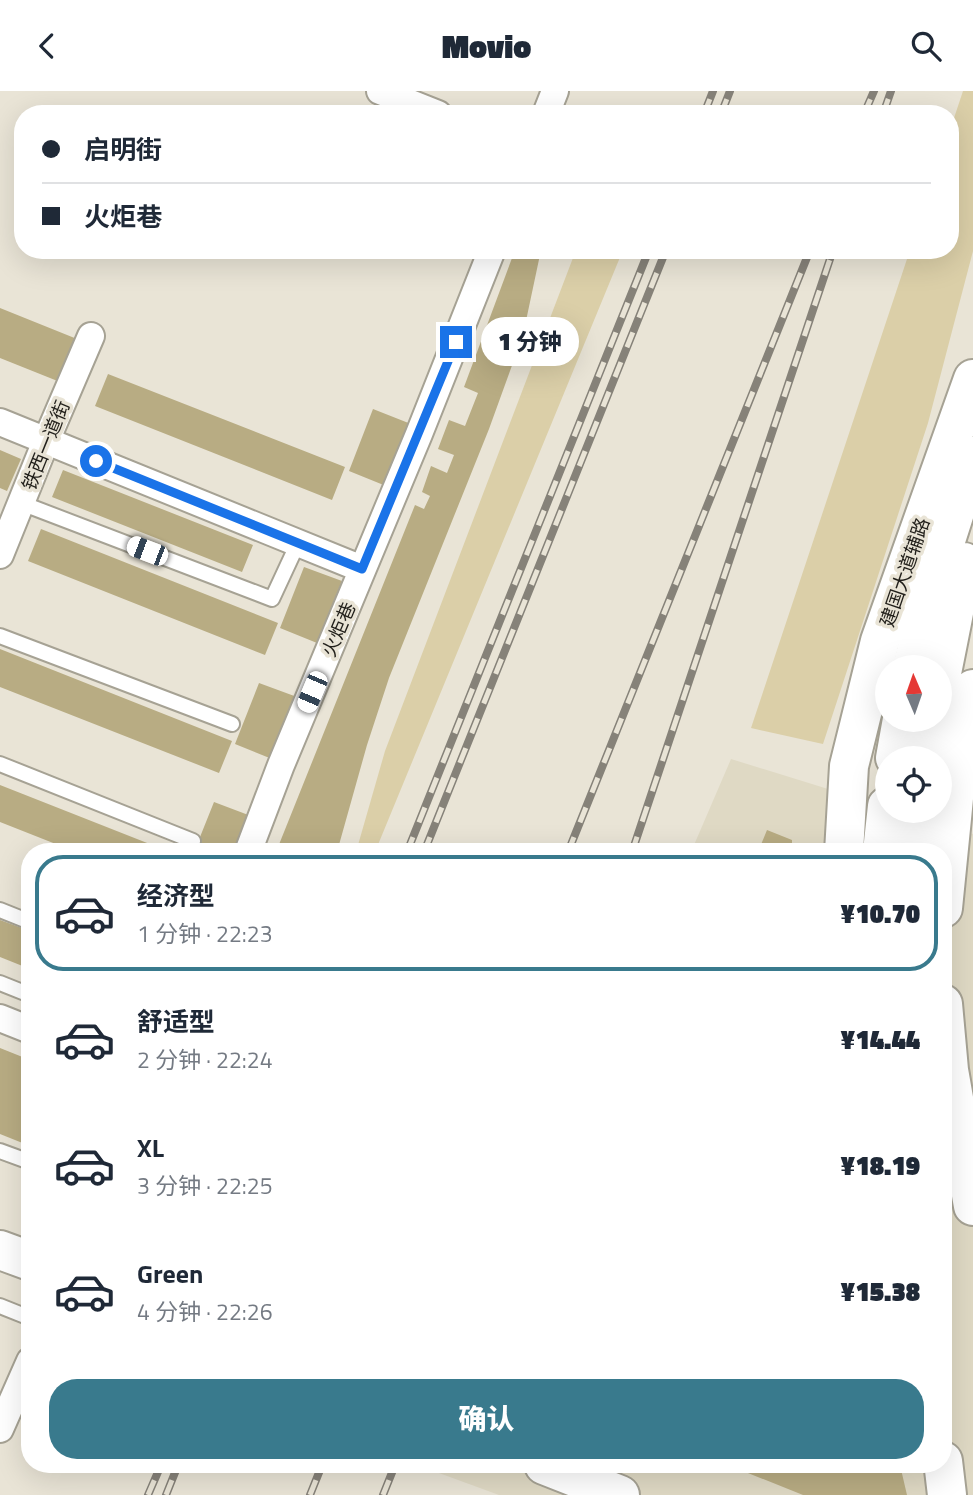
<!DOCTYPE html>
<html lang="zh">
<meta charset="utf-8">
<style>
body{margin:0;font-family:"Titillium Web","Noto Sans SC",sans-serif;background:#f2f2f3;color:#1f2937;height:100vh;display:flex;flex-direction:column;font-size:26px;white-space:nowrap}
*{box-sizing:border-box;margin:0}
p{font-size:23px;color:#747a83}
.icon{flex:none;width:38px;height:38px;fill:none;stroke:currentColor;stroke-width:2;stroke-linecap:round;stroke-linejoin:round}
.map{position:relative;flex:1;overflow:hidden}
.side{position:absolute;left:21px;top:752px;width:931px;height:630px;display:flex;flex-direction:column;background:#fff;border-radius:28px;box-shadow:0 7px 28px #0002}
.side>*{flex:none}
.top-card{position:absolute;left:14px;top:14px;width:945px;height:154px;border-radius:28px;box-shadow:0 7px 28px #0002;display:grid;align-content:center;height:154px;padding:0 28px;background:#fff}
.needle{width:46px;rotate:358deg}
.controls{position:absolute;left:875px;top:564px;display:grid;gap:14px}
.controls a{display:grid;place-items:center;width:77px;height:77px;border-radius:50%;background:#fff;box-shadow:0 7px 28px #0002;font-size:35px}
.end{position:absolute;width:32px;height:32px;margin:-16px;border:9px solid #1a73e8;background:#fff;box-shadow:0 0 0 4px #fff}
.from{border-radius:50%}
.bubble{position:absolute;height:49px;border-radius:24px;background:#fff;box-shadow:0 7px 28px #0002;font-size:23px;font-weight:800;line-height:49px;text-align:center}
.car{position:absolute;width:21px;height:42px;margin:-21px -10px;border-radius:9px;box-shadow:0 0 5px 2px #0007;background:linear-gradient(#fff 24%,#345 0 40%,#fff 0 76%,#345 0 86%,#fff 0)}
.top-card b{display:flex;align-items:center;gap:24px;height:66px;font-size:26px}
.top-card b+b{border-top:2px solid #e0e1e3}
.top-card i{width:18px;height:18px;background:#1f2937}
ul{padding:12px 0 0;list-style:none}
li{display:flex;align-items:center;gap:21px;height:116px;margin:0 14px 10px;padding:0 14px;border:4px solid transparent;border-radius:28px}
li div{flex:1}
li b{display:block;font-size:26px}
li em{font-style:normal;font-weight:800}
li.active{border-color:#397a8d}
li>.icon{width:63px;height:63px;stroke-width:1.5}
.cta{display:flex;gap:14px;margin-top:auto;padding:14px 28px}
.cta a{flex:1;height:80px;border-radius:28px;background:#397a8d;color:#fff;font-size:28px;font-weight:800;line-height:80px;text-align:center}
header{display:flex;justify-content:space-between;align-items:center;height:91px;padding:0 28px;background:#fff;font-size:32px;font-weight:800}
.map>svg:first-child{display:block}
</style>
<header><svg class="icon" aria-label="back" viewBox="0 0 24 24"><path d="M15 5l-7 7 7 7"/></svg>Movio<svg class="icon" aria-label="search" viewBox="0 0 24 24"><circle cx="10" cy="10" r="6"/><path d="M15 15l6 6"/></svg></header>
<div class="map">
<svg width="973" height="1404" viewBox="0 0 973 1404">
<rect width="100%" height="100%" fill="#e9e4d6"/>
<!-- built -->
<path fill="#dfd9c4" d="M731,668L973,743V1404H499L428,1378L430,1374H943V761H691Z"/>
<!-- green -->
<path fill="#dbcfa8" d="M963,0H973V160L928,332L823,653L751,637L910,159H950V39Z
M576,159H623L375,761H356L385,660Z"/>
<!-- building -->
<path fill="#b8ac83" d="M515,159H541L523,244L489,338L389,587L367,654L337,761H276L415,414L424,418L430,405L422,401L431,375L447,382L454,364L438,358L449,329L465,335L478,302L464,296Z
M0,217L82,250L65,293L0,267Z
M108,283L345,376L332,409L95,315Z
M373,318L411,333L386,395L349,380Z
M0,359L21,368L7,400L0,397Z
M63,379L253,454L242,481L52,406Z
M41,438L278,532L265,564L28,470Z
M304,476L342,490L317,552L280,537Z
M0,558L232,650L219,682L0,596Z
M259,592L297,606L272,668L235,653Z
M0,694L170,761H76L0,731Z
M214,711L251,725L237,761H194Z
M767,739L792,749V761H758Z
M0,829L30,840V878L0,866Z
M0,957L30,969V1055L0,1043Z
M728,1374H900L907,1404H803Z"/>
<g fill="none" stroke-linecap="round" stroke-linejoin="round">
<defs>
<path id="service" d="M21,412L272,508L298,452
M0,545L232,633
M0,673L193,750
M0,819L30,831
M0,892L30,904
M0,1060L30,1071
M0,1215L30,1227"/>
<path id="minor" d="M380,0L438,23
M546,23L555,0
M0,331L362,478
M0,464L46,350L91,245
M248,761L281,674L419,343L492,159
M0,927L30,939
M0,1338L30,1270"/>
<path id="secondary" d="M844,761L849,675L880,550L973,288"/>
<path id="primary" d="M0,1159L30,1170
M544,1374L620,1404"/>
<path id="trunk" d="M912,576L940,468L973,365
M940,592L964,471
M895,667L902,628
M925,667L933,628
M882,761L887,715
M912,761L917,719
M943,817L960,647L973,598
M943,913L949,979L973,1115
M943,1370L947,1404"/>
</defs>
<!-- service casing -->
<use href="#service" stroke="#a6a294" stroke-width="18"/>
<!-- minor casing -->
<use href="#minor" stroke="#a6a294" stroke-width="30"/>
<!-- secondary casing -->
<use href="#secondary" stroke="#a6a294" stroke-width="42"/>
<!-- primary casing -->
<use href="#primary" stroke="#a6a294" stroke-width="42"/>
<!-- trunk casing -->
<use href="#trunk" stroke="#a6a294" stroke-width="42"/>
<!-- service -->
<use href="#service" stroke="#fff" stroke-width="14"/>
<!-- minor -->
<use href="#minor" stroke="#fff" stroke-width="26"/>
<!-- secondary -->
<use href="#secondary" stroke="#fff" stroke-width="38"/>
<!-- primary -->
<use href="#primary" stroke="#fff" stroke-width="38"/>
<!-- trunk -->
<use href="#trunk" stroke="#fff" stroke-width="38"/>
<defs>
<path id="rail" d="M704,23L713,0
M721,23L730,0
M864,23L874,0
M883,23L891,0
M407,761L649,159
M424,761L666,159
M568,761L810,159
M632,761L833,159
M148,1404L161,1374
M166,1404L178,1374
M310,1404L322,1374
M383,1404L395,1374"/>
</defs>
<!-- rail casing -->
<use href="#rail" stroke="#868279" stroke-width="8"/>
<!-- rail -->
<use href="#rail" stroke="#e9e4d6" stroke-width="5" stroke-dasharray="16" stroke-linecap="butt"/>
</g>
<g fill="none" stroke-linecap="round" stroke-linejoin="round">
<!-- route -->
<path stroke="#1a73e8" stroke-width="9" d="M96,370L362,478L456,251"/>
</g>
<g text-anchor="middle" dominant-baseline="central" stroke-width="7" stroke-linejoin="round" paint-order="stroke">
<!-- street labels -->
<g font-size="19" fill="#211f1a" stroke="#e9e4d6">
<text transform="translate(45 354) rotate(-68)">铁西一道街</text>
<text transform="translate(904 481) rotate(-71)">建国大道辅路</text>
<text transform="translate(338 538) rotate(-67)">火炬巷</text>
</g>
</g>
</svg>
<div class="controls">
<a><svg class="needle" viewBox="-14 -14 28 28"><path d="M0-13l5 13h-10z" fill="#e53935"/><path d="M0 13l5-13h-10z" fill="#747a83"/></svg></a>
<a><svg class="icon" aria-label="locate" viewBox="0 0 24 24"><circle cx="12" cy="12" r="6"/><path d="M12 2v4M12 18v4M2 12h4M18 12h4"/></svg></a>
</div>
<i class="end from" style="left:96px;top:370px"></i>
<i class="end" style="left:456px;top:251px"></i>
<div class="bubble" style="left:481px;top:226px;width:98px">1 分钟</div>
<i class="car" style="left:147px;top:460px;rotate:291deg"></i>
<i class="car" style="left:312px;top:601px;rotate:203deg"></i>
<div class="top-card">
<b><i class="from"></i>启明街</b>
<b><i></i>火炬巷</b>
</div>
<section class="side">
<ul>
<li class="active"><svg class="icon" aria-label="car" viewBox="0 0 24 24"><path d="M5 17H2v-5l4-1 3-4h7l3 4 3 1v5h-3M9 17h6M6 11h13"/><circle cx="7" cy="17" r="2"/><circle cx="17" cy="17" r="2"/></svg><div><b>经济型</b><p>1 分钟 · 22:23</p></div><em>¥10.70</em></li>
<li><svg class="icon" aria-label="car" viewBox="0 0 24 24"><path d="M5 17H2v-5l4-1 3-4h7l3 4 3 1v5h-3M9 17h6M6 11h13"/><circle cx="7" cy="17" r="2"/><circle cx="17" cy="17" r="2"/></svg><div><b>舒适型</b><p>2 分钟 · 22:24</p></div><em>¥14.44</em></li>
<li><svg class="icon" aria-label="car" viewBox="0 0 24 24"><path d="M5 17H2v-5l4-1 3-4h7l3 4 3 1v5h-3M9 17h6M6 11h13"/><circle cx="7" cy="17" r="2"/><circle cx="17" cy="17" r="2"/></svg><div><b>XL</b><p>3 分钟 · 22:25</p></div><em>¥18.19</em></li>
<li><svg class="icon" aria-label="car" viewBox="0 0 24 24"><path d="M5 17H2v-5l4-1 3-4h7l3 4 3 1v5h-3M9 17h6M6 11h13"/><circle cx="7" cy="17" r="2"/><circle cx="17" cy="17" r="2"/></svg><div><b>Green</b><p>4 分钟 · 22:26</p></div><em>¥15.38</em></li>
</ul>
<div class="cta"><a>确认</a></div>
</section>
</div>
